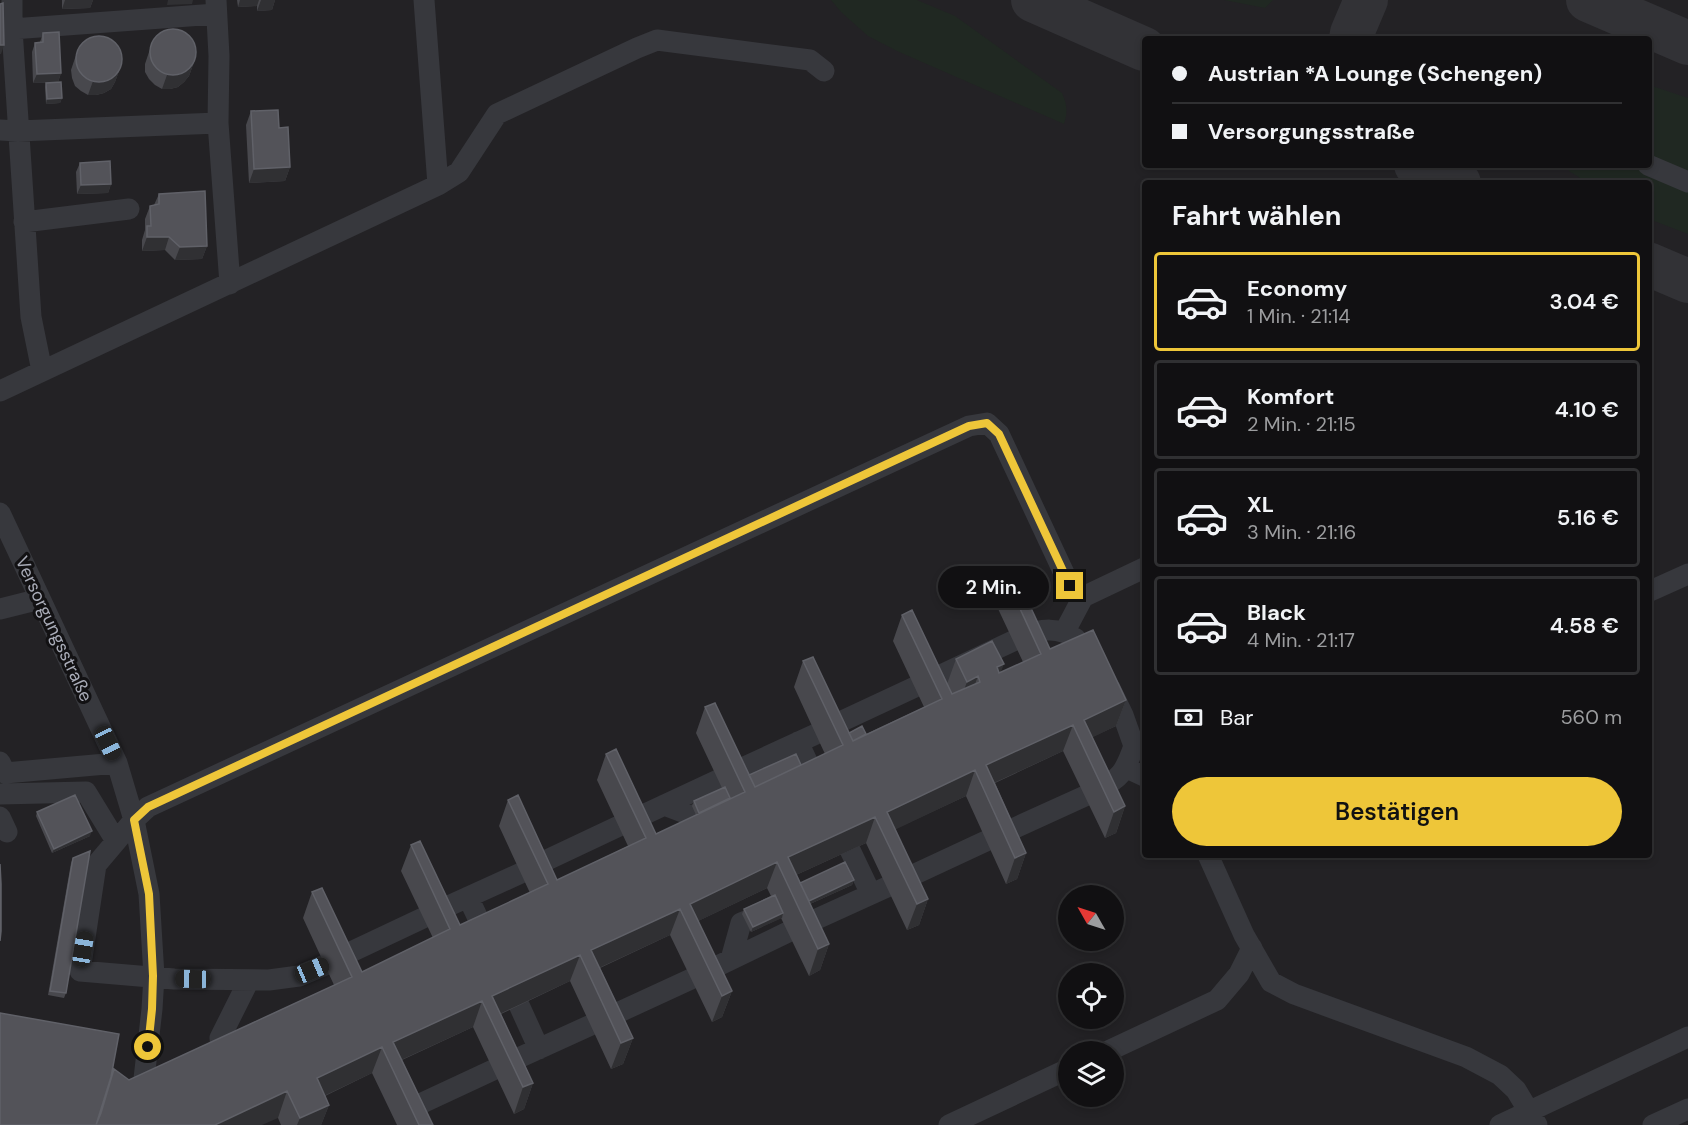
<!DOCTYPE html>
<html lang="de">
<meta charset="utf-8">
<style>
body{margin:0;font-family:"DM Sans",sans-serif;background:#1a191b;color:#f1f3f6;height:100vh;display:flex;flex-direction:column;font-size:22px;white-space:nowrap}
*{box-sizing:border-box;margin:0}
p{font-size:20px;color:#9c9d9f}
.icon{flex:none;width:33px;height:33px;fill:none;stroke:currentColor;stroke-width:2;stroke-linecap:round;stroke-linejoin:round}
.map{position:relative;flex:1;overflow:hidden}
.side{position:absolute;left:1142px;top:180px;width:510px;height:678px;display:flex;flex-direction:column;background:#111012;border-radius:6px;box-shadow:0 3px 9px #0003,0 0 0 2px #303032}
.side>*{flex:none}
.guide{position:absolute;left:1142px;top:36px;width:510px;height:132px;border-radius:6px;box-shadow:0 3px 9px #0003,0 0 0 2px #303032;display:grid;align-content:center;height:132px;padding:0 30px;background:#111012}
.needle{width:39px;rotate:309deg}
.controls{position:absolute;left:1058px;top:885px;display:grid;gap:12px}
.controls a{display:grid;place-items:center;width:66px;height:66px;border-radius:50%;background:#111012;box-shadow:0 3px 9px #0003,0 0 0 2px #303032;font-size:30px}
.end{position:absolute;width:27px;height:27px;margin:-14px;border:8px solid #eec639;background:#111;box-shadow:0 0 0 3px #111}
.from{border-radius:50%}
.bubble{position:absolute;height:42px;border-radius:21px;background:#111012;box-shadow:0 3px 9px #0003,0 0 0 2px #303032;font-size:20px;font-weight:600;line-height:42px;text-align:center}
.car{position:absolute;width:18px;height:36px;margin:-18px -9px;border-radius:8px;box-shadow:0 0 4px 2px #0007;background:linear-gradient(#222 24%,#8ab4d8 0 40%,#222 0 76%,#8ab4d8 0 86%,#222 0)}
.guide b{display:flex;align-items:center;gap:21px;height:57px;font-size:22px}
.guide b+b{border-top:2px solid #303032}
.guide i{width:15px;height:15px;background:#f1f3f6}
ul{padding:0;list-style:none}
li{display:flex;align-items:center;gap:18px;height:99px;margin:0 12px 9px;padding:0 18px;border:3px solid #303032;border-radius:6px}
li div{flex:1}
li b{display:block;font-size:22px}
li em{font-style:normal;font-weight:600}
li.current{border-color:#eec639}
li>.icon{width:54px;height:54px;stroke-width:1.5}
h2{padding:0 30px;font-size:27px;line-height:72px}
.pay{display:flex;align-items:center;gap:15px;height:66px;padding:0 30px;font-size:22px}
.pay p{margin-inline-start:auto}
.cta{display:flex;gap:12px;margin-top:auto;padding:12px 30px}
.cta a{flex:1;height:69px;border-radius:36px;background:#eec639;color:#111;font-size:24px;font-weight:600;line-height:69px;text-align:center}
.map>svg:first-child{display:block}
</style>
<div class="map">
<svg width="1688" height="1125" viewBox="0 0 1688 1125">
<rect width="100%" height="100%" fill="#171618"/>
<!-- built -->
<path fill="#232225" fill-rule="evenodd" d="M0,0H1688V1125H0ZM1144,39H1648V165H1144ZM1144,183H1648V855H1144ZM1068,896H1113V940H1068ZM1068,974H1113V1018H1068ZM1068,1052H1113V1096H1068Z"/>
<!-- green -->
<path fill="#202822" d="M831,0H917L955,16L1062,93C1067,104 1068,112 1064,124L897,51L868,36L841,12Z
M1224,0H1273L1265,8Z
M1649,85L1688,98V234L1649,219L1648,183H1588L1569,171V165H1648Z"/>
<g fill="none" stroke-linecap="round" stroke-linejoin="round">
<!-- taxiway -->
<path stroke="#323236" stroke-width="44" d="M1033,0L1144,49
M1588,0L1688,43
M1351,39L1352,33L1366,0
M1416,165L1459,183
M1648,264L1688,281"/>
<!-- minor -->
<path stroke="#37383d" stroke-width="21" d="M12,0V29L216,14
M216,0L219,56L218,123L230,284
M424,0L438,185
M12,29L31,317L42,371
M0,130L18,131L218,123
M1648,165L1688,182
M24,222L129,209
M0,391L438,185L459,172L497,114L637,48L657,40L810,60L824,71
M0,513L117,763L134,820L148,807L969,426L987,423L999,434L1070,586L1083,597L1065,631
M1648,592L1688,574
M1083,597L1144,568
M0,609L40,599
M1023,637C1040,628 1060,627 1076,639
M924,683L1013,641
M825,729L915,687
M798,742L816,780
M0,762L5,773L117,763
M1127,768L1144,776
M727,775L816,734
M1096,791C1121,778 1125,772 1134,746L1123,715L1110,688
M0,794L86,792L116,841
M664,805L693,816L696,814
M0,817L7,832
M134,820L96,865L80,971L174,979L269,980L299,976L325,965
M134,820L149,894L154,976L152,1009L142,1096
M628,822L718,780
M997,836L1085,796
M850,850L871,894
M1208,855L1244,935L1271,982L1294,994L1466,1057L1500,1075L1516,1090L1537,1125
M530,868L619,826
M898,882L986,841
M468,897L486,935
M433,913L521,873
M799,927L887,887
M731,959L741,923L746,921
M334,960L423,918
M701,974L788,932
M519,1005L539,1049
M602,1020L691,979
M1106,1052L1217,1000L1239,974L1252,948
M222,1059L220,1038L249,980
M503,1065L591,1025
M405,1111L493,1070
M949,1125L1068,1069
M1500,1125L1688,1037
M1653,1125L1688,1109"/>
</g>
<!-- wall -->
<path fill="#48484d" d="M62,0H93L90,8L62,9Z
M237,0H275L272,10L257,11V6L238,7Z
M43,33L61,73L58,82L33,83L32,52L35,43L40,42Z
M152,43L194,62L189,76L184,82L178,87L170,89H162L155,85L149,79L145,72V64Z
M78,49L120,68L115,82L111,89L104,93L96,95H88L81,91L75,86L72,78L71,70Z
M46,83L62,98L60,103L46,104L45,87Z
M251,111L279,128L290,167L285,181L249,183L246,125Z
M80,163L111,184L108,193L77,194L76,172Z
M159,194L207,246L202,259L175,260L165,250L142,251V240L145,230V219L150,206L154,205Z
M1002,570L1050,649L1126,700L1116,726L1092,737L1125,806L1116,833L1105,838L1063,751L995,783L1026,853L1017,879L1006,884L966,796L895,829L928,899L919,925L907,930L866,843L796,875L800,883L854,880L852,885L810,904L829,944L820,970L809,976L781,918L751,932L742,914L744,909L771,896L767,888L698,921L732,991L722,1017L712,1022L670,935L600,968L633,1038L623,1064L611,1069L570,981L501,1014L533,1083L524,1109L514,1114L473,1027L402,1060L433,1125H397L372,1073L325,1096L329,1105L321,1125H281L278,1118L111,1077L129,1080L334,985L303,918L312,892L362,972L433,938L401,871L411,845L460,925L530,893L499,826L508,800L557,880L628,846L597,780L606,754L656,834L696,815L692,806L694,801L722,788L696,733L705,707L749,775L801,765L825,754L794,687L803,661L849,733L866,734L924,707L893,641L902,615L947,684L956,659L1001,672L1023,662L992,596Z
M37,812L90,836L52,853L36,816Z
M73,858L66,993L64,998L48,995L71,863Z"/>
<!-- shaded-wall -->
<path fill="#303033" d="M65,0H93L90,8L62,9Z
M168,0H193L192,4L167,5Z
M240,0H259L257,6L238,7Z
M261,0H275L272,10L257,11Z
M0,45H4L1,54H0Z
M194,62L189,76L184,82L178,87L170,89H162L167,75Z
M120,68L115,82L111,89L104,93L96,95H88L93,81Z
M61,73L58,82L33,83L37,74Z
M62,98L60,103L46,104L47,99Z
M290,167L285,181L249,183L254,169Z
M111,184L108,193L77,194L81,185Z
M147,237H169L165,250L142,251Z
M207,246L202,259L175,260L180,247Z
M1004,664L994,690L997,667Z
M978,676L968,703L957,708L967,682Z
M1126,700L1116,726L1081,743L1084,720Z
M1073,725L1063,751L983,788L986,765Z
M975,770L966,796L884,835L887,812Z
M1125,806L1116,833L1105,838L1114,812Z
M875,817L866,843L785,880L788,857Z
M92,831L90,836L52,853L54,849Z
M1026,853L1017,879L1006,884L1015,858Z
M777,862L767,888L688,926L690,904Z
M854,880L852,885L799,909L798,906Z
M928,899L919,925L907,930L917,904Z
M680,909L670,935L588,973L591,950Z
M783,913L782,918L751,932L753,927Z
M829,944L820,970L809,976L818,949Z
M580,955L570,981L491,1018L492,996Z
M732,991L722,1017L712,1022L722,996Z
M482,1001L473,1027L390,1065L393,1042Z
M633,1038L623,1064L611,1069L621,1043Z
M382,1047L372,1073L307,1104L317,1078Z
M533,1083L524,1109L514,1114L523,1087Z
M287,1091L278,1118L262,1125H215Z
M329,1105L321,1125H297L300,1118Z"/>
<!-- building -->
<path fill="#535359" stroke="#606168" stroke-width="1.5" d="M3,3L4,45H0V4Z
M150 52a23 23 0 1 1 46 0a23 23 0 1 1-46 0Z
M59,32L61,73L37,74L35,43L43,42V33Z
M76 59a23 23 0 1 1 46 0a23 23 0 1 1-46 0Z
M61,82L62,98L47,99L46,83Z
M278,110L279,128L288,127L290,167L254,169L251,111Z
M110,161L111,184L81,185L80,163Z
M205,191L207,246L180,247L169,237H147V226H151L150,206L159,204V194Z
M1011,565L1050,649L1093,630L1126,700L1084,720L1125,806L1114,812L1073,725L986,765L1026,853L1015,858L975,770L887,812L928,899L917,904L875,817L788,857L829,944L818,949L777,862L690,904L732,991L722,996L680,909L591,950L633,1038L621,1043L580,955L492,996L533,1083L523,1087L482,1001L393,1042L433,1125H419L382,1047L317,1078L329,1105L300,1118L287,1091L215,1125H96L101,1113L114,1069L129,1080L352,977L312,892L322,888L362,972L450,929L411,845L420,841L460,925L548,884L508,800L518,795L557,880L646,838L606,754L616,749L656,834L745,792L705,707L715,703L755,787L843,745L803,661L813,657L853,741L942,699L902,615L912,610L952,694L980,682L978,676L967,682L956,659L992,641L1004,664L997,667L999,673L1041,654L1002,570Z
M862,726L866,734L853,741L849,733Z
M796,754L801,765L755,787L749,775Z
M725,787L730,798L699,813L694,801Z
M75,795L92,831L54,849L37,812Z
M90,851L66,993L50,991L73,858Z
M845,862L854,880L809,901L800,883Z
M0,864L1,884V931L0,941Z
M775,895L783,913L753,927L744,909Z
M0,1013L119,1034L111,1077L96,1125H0Z"/>
<g fill="none" stroke-linecap="round" stroke-linejoin="round">
<!-- route -->
<path stroke="#eec639" stroke-width="8" d="M148,1047L152,1009L153,976L149,894L134,820L148,807L969,426L987,423L999,434L1070,586"/>
</g>
<g text-anchor="middle" dominant-baseline="central" stroke-width="6" stroke-linejoin="round" paint-order="stroke">
<!-- street labels -->
<g font-size="18" fill="#a9acb8" stroke="#121113">
<text transform="translate(54 629) rotate(65)">Versorgungsstraße</text>
</g>
</g>
</svg>
<div class="controls">
<a><svg class="needle" viewBox="-14 -14 28 28"><path d="M0-13l5 13h-10z" fill="#e53935"/><path d="M0 13l5-13h-10z" fill="#9c9d9f"/></svg></a>
<a><svg class="icon" aria-label="locate" viewBox="0 0 24 24"><circle cx="12" cy="12" r="6"/><path d="M12 2v4M12 18v4M2 12h4M18 12h4"/></svg></a>
<a><svg class="icon" aria-label="layers" viewBox="0 0 24 24"><path d="M12 4l9 5-9 5-9-5zM3 14l9 5 9-5"/></svg></a>
</div>
<i class="end from" style="left:148px;top:1047px"></i>
<i class="end" style="left:1070px;top:586px"></i>
<div class="bubble" style="left:938px;top:566px;width:111px">2 Min.</div>
<i class="car" style="left:108px;top:743px;rotate:155deg"></i>
<i class="car" style="left:83px;top:949px;rotate:9deg"></i>
<i class="car" style="left:312px;top:970px;rotate:67deg"></i>
<i class="car" style="left:193px;top:979px;rotate:271deg"></i>
<div class="guide">
<b><i class="from"></i>Austrian *A Lounge (Schengen)</b>
<b><i></i>Versorgungsstraße</b>
</div>
<section class="side">
<h2>Fahrt wählen</h2>
<ul>
<li class="current"><svg class="icon" aria-label="car" viewBox="0 0 24 24"><path d="M5 17H2v-5l4-1 3-4h7l3 4 3 1v5h-3M9 17h6M6 11h13"/><circle cx="7" cy="17" r="2"/><circle cx="17" cy="17" r="2"/></svg><div><b>Economy</b><p>1 Min. · 21:14</p></div><em>3.04 €</em></li>
<li><svg class="icon" aria-label="car" viewBox="0 0 24 24"><path d="M5 17H2v-5l4-1 3-4h7l3 4 3 1v5h-3M9 17h6M6 11h13"/><circle cx="7" cy="17" r="2"/><circle cx="17" cy="17" r="2"/></svg><div><b>Komfort</b><p>2 Min. · 21:15</p></div><em>4.10 €</em></li>
<li><svg class="icon" aria-label="car" viewBox="0 0 24 24"><path d="M5 17H2v-5l4-1 3-4h7l3 4 3 1v5h-3M9 17h6M6 11h13"/><circle cx="7" cy="17" r="2"/><circle cx="17" cy="17" r="2"/></svg><div><b>XL</b><p>3 Min. · 21:16</p></div><em>5.16 €</em></li>
<li><svg class="icon" aria-label="car" viewBox="0 0 24 24"><path d="M5 17H2v-5l4-1 3-4h7l3 4 3 1v5h-3M9 17h6M6 11h13"/><circle cx="7" cy="17" r="2"/><circle cx="17" cy="17" r="2"/></svg><div><b>Black</b><p>4 Min. · 21:17</p></div><em>4.58 €</em></li>
</ul>
<div class="pay"><svg class="icon" aria-label="cash" viewBox="0 0 24 24"><path d="M3 7h18v10H3z"/><circle cx="12" cy="12" r="2"/></svg>Bar<p>560 m</p></div>
<div class="cta"><a>Bestätigen</a></div>
</section>
</div>
